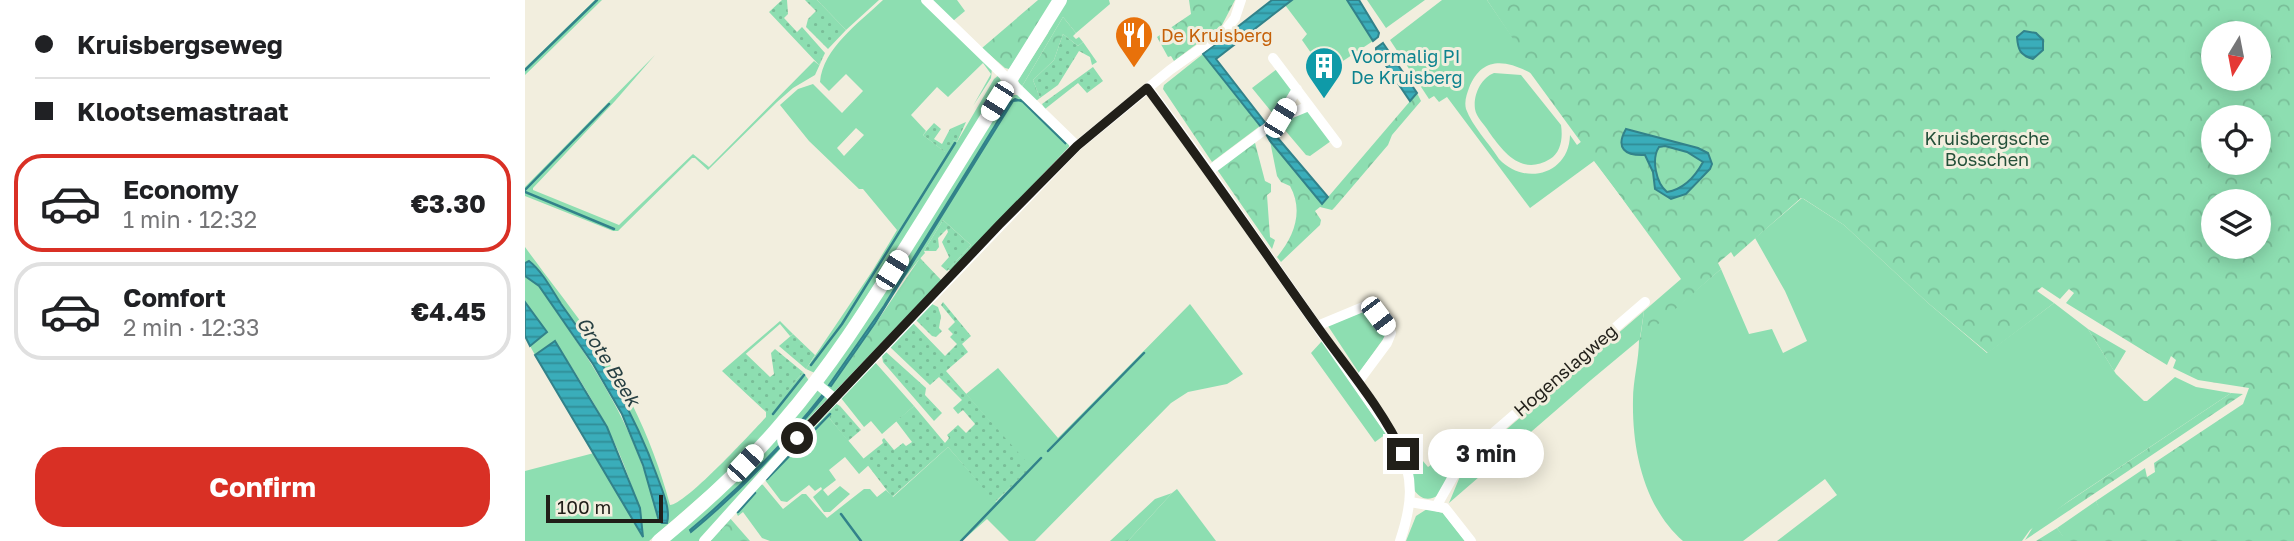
<!DOCTYPE html>
<meta charset="utf-8">
<style>
body{margin:0;font-family:"Golos Text",sans-serif;background:#f6f6f6;color:#202124;height:100vh;display:flex;flex-direction:column;font-size:26px;white-space:nowrap}
*{box-sizing:border-box;margin:0}
p{font-size:23px;color:#757577}
.icon{flex:none;width:38px;height:38px;fill:none;stroke:currentColor;stroke-width:2;stroke-linecap:round;stroke-linejoin:round}
.map{position:relative;flex:1;overflow:hidden}
.drawer{display:flex;flex-direction:column;background:#fff;width:525px}
.drawer>*{flex:none}
.guide{display:grid;align-content:center;height:154px;padding:0 35px;background:#fff}
.needle{width:46px;rotate:190deg}
.fabs{position:absolute;left:1676px;top:21px;display:grid;gap:14px}
.fabs a{display:grid;place-items:center;width:70px;height:70px;border-radius:50%;background:#fff;box-shadow:0 4px 18px #0003;font-size:35px}
.scale{position:absolute;left:21px;bottom:18px;width:117px;box-sizing:border-box;padding-left:7px;border:4px solid #211f19;border-top:0;font-size:19px;line-height:24px;white-space:nowrap;color:#211f19;-webkit-text-stroke:5px #f2eede;paint-order:stroke}
.end{position:absolute;width:32px;height:32px;margin:-16px;border:9px solid #211f19;background:#fff;box-shadow:0 0 0 4px #fff}
.from{border-radius:50%}
.bubble{position:absolute;height:49px;border-radius:24px;background:#fff;box-shadow:0 4px 18px #0003;font-size:23px;font-weight:700;line-height:49px;text-align:center}
.car{position:absolute;width:21px;height:42px;margin:-21px -10px;border-radius:9px;box-shadow:0 0 5px 2px #0007;background:linear-gradient(#fff 24%,#345 0 40%,#fff 0 76%,#345 0 86%,#fff 0)}
.guide b{display:flex;align-items:center;gap:24px;height:66px;font-size:26px}
.guide b+b{border-top:2px solid #e0e0e0}
.guide i{width:18px;height:18px;background:#202124}
ul{padding:0;list-style:none}
li{display:flex;align-items:center;gap:21px;height:98px;margin:0 14px 10px;padding:0 21px;border:4px solid #e0e0e0;border-radius:28px}
li div{flex:1}
li b{display:block;font-size:26px}
li em{font-style:normal;font-weight:700}
li.selected{border-color:#d93025}
li>.icon{width:63px;height:63px;stroke-width:1.5}
.cta{display:flex;gap:14px;margin-top:auto;padding:14px 35px}
.cta a{flex:1;height:80px;border-radius:28px;background:#d93025;color:#fff;font-size:28px;font-weight:700;line-height:80px;text-align:center}
main{display:flex;flex:1;min-height:0}
.map>svg:first-child{display:block}
</style>
<main>
<section class="drawer">
<div class="guide">
<b><i class="from"></i>Kruisbergseweg</b>
<b><i></i>Klootsemastraat</b>
</div>
<ul>
<li class="selected"><svg class="icon" aria-label="car" viewBox="0 0 24 24"><path d="M5 17H2v-5l4-1 3-4h7l3 4 3 1v5h-3M9 17h6M6 11h13"/><circle cx="7" cy="17" r="2"/><circle cx="17" cy="17" r="2"/></svg><div><b>Economy</b><p>1 min · 12:32</p></div><em>€3.30</em></li>
<li><svg class="icon" aria-label="car" viewBox="0 0 24 24"><path d="M5 17H2v-5l4-1 3-4h7l3 4 3 1v5h-3M9 17h6M6 11h13"/><circle cx="7" cy="17" r="2"/><circle cx="17" cy="17" r="2"/></svg><div><b>Comfort</b><p>2 min · 12:33</p></div><em>€4.45</em></li>
</ul>
<div class="cta"><a>Confirm</a></div>
</section>
<div class="map">
<svg width="1769" height="541" viewBox="0 0 1769 541">
<defs>
<pattern id="forest-crowns" width="20" height="18" patternUnits="userSpaceOnUse" patternTransform="scale(1.75)"><rect width="20" height="18" fill="#8ddeb1"/><path d="M2 6a3 3 0 1 1 6 0M12 15a3 3 0 1 1 6 0" fill="none" stroke="#79be98"/></pattern>
<pattern id="garden-dots" width="8" height="8" patternUnits="userSpaceOnUse" patternTransform="scale(1.75)"><rect width="8" height="8" fill="#8ddeb1"/><path d="M2 2h.1M6 6h.1" fill="none" stroke="#79be98" stroke-width="1.8" stroke-linecap="round"/></pattern>
<pattern id="water-rules" width="6" height="5" patternUnits="userSpaceOnUse" patternTransform="scale(1.75)"><rect width="6" height="5" fill="#3aadba"/><path d="M0 2.5h6" fill="none" stroke="#308c96"/></pattern>
</defs>
<rect width="100%" height="100%" fill="#f2eede"/>
<!-- grass -->
<path fill="#8ddeb1" fill-rule="evenodd" d="M70,0H77L0,75V68Z
M292,0H354L321,30Z
M358,0H397L467,68L466,78L448,106L466,74L458,63L423,97L412,87L386,115L401,131L398,135L420,152L429,140L432,142L469,79L474,75L476,82L466,103L292,374L281,369L348,270L372,230L338,189H334L284,141L255,105L273,89L288,84L317,113L338,91L321,74L304,91L295,82C298,48 334,23 358,0ZM331,128L339,135L319,156L312,148Z
M406,0H432L440,11L428,21Z
M539,0H584L585,4L551,33L538,17L496,88L493,80L523,33L527,20Z
M767,0H822L848,41L800,73L777,40L782,34L760,5Z
M842,0H900L861,28Z
M917,0H962L1016,79C990,63 959,50 944,88C942,94 939,101 941,109C947,126 964,143 974,159C999,186 1044,175 1045,135L1052,145L1062,137L1133,245L1069,161L1005,208L922,97L914,102L909,96L904,99L865,40Z
M300,53L290,75L268,88L252,102L183,170L170,158H167L93,231H88L0,196V187L130,55L90,101L8,188V190L94,225L168,154L184,167L289,61L294,65Z
M752,69L768,88L749,115L727,88Z
M969,73L996,75L1036,125C1038,138 1036,152 1025,159C997,176 979,153 964,132C960,125 951,117 950,109C948,95 956,78 969,73Z
M487,95H494L544,143V147L427,270H423L446,245L418,220L399,251L400,253C365,290 339,345 315,390L311,393L296,383L476,104Z
M783,108L806,141L785,156L781,155L753,122Z
M1277,198L1319,225L1403,303L1462,353L1529,303L1563,329L1591,374L1619,401H1622L1650,377L1671,387L1706,393L1544,501L1505,530L1497,541H1252L1312,495L1300,479L1218,541H1158C1119,507 1107,450 1108,400C1108,380 1114,360 1114,340L1066,380L924,503L936,474L947,459L1119,311L1115,338L1196,269L1224,334L1247,329L1258,353L1282,341L1260,291L1230,238Z
M0,247C37,298 79,347 107,404C123,436 136,471 145,505C161,504 226,433 241,417V412L197,371L255,321L268,334L265,336L255,324L201,371L261,392L278,372L285,382L218,459L124,541H0V471L69,453L118,537C109,465 70,401 30,342L10,355L5,346L22,332L0,302V276C16,283 25,303 35,317C82,385 114,439 134,520L141,523L143,515C121,418 63,341 6,262L0,269Z
M665,304L718,374L702,384L663,392L646,403L510,541H484L462,519L437,541H245L237,538L218,512L213,516L210,510L234,483L238,485L258,509L277,494H281L302,518L339,489H345L352,497L361,490L368,497L423,447L471,502L505,467L441,394L473,368L533,438Z
M842,310L846,311L861,335L834,373L803,326Z
M797,341L861,434L850,442L786,353Z
M349,361L389,406L357,434L346,421L339,427L316,398Z
M292,387L304,398L175,541H141Z
M310,403L315,406L305,419L344,465L334,474L320,457L304,470L311,480L298,490L303,496L315,486L325,494L305,512H299L288,497L297,489L296,487L290,491L284,485L262,502L256,501L240,480Z
M953,432L956,438L914,495C904,501 896,500 889,490L882,450L876,435L903,467Z
M652,489L691,541H603L647,493Z
M1571,501L1589,541H1541L1532,528Z
M902,509L918,513L940,541H881L891,516Z"/>
<!-- forest -->
<path fill="url(#forest-crowns)" fill-rule="evenodd" d="M513,0H530L484,69L480,68L457,48Z
M664,0H710L697,25L649,61L646,56L643,57L632,37L666,14Z
M962,0H1769V541H1511L1532,528L1538,536L1574,509L1571,501L1620,468L1622,477L1630,472L1629,463L1718,404L1724,388L1673,380L1648,368L1651,360L1646,356L1642,365L1541,303L1549,293L1544,289L1535,299L1517,287L1512,291L1529,303L1463,353L1403,303L1319,225L1279,199L1276,198L1209,257L1206,252L1193,263L1196,269L1115,340L1119,311L1156,279L985,45L988,39ZM1689,33H1734V79H1689ZM1689,117H1734V163H1689ZM1689,201H1734V247H1689Z
M538,17L551,33L548,36L551,39L554,37L558,42L553,46L538,34L529,60L508,80L515,98L511,101L496,88Z
M678,54L735,126L687,162L638,89L639,85Z
M892,93L896,101L867,135L863,145L810,207L807,210L795,207L790,211L796,220L795,225L756,262L752,257C769,237 779,211 765,186L756,182L752,176L745,141L798,203Z
M729,139L740,181L746,184V192L742,195L745,237L750,240L747,249L691,168Z
M395,258L417,281L315,390L309,385Z
M1563,329L1601,351L1589,371Z
M1706,393L1718,394L1500,540L1510,524Z
M647,493L603,541H585L630,499Z
M204,517L225,541H183Z"/>
<!-- garden -->
<path fill="url(#garden-dots)" d="M257,0H262L263,14L259,18L272,32L277,27L300,53L294,65L244,12Z
M280,0H292L321,30L303,49L281,27L283,19L291,11Z
M538,34L553,46L558,42L572,62L567,65L565,57L554,51L533,85L515,98L508,80L529,60Z
M568,67L578,81L562,93L553,83L520,109L517,104Z
M441,122L432,142L429,140L421,153L398,135L409,123L416,129L409,139L417,144L425,129Z
M418,220L446,245L422,271L416,266L424,257L417,242L423,232L422,229L413,238L414,247L411,251H399Z
M418,302L446,336L437,344L443,352L421,371L506,467L470,502L423,447L367,497L338,459L358,443L357,440L359,438L369,450L378,443L381,446L387,442L371,421L389,406L420,443L424,438L422,435L433,425L441,433L450,424L438,410L433,414L428,408L437,400L414,377L405,385L365,347L388,323L420,356L432,344L425,337L428,334L423,329L430,322L416,305Z
M407,304L413,307L416,316L414,328L417,331L411,337L407,336L391,320Z
M268,334L290,355L281,369L254,346Z
M250,349L278,372L244,413L200,371L220,353L245,377L249,374L246,353Z
M361,352L401,388L400,395L417,413L409,421L358,362L357,356Z
M315,406L336,430L323,441L305,419L304,412L309,407L311,409Z"/>
<!-- water -->
<path fill="url(#water-rules)" stroke="#32828a" stroke-width="2" fill-rule="evenodd" d="M747,0H767L691,59L746,130L803,197L797,204L745,141L740,132L678,54Z
M822,0H834L854,33L853,37L848,41Z
M1499,31L1511,33L1518,40V50L1508,59C1495,55 1493,50 1492,37Z
M858,43L892,93L885,101L851,51V48Z
M490,99L499,102L541,144L496,100L488,101L350,323L306,386L304,385L359,306L484,103Z
M1101,129L1173,148L1183,153L1187,164L1185,169L1161,194L1146,199L1130,189L1128,172L1120,155C1100,156 1090,148 1101,129ZM1140,146L1162,152L1178,162C1170,177 1159,189 1142,192C1131,183 1126,159 1134,147Z
M4,261C17,271 27,290 36,304C77,361 108,409 132,476C137,490 146,509 142,523H137L134,521L118,465L97,414L68,364L14,286L0,276V263Z
M0,302L22,332L5,346L0,336Z
M30,341L82,427L115,508L118,537L10,355Z
M298,394L300,395C259,445 216,491 166,532L165,530C214,489 259,444 298,394Z"/>
<g fill="none" stroke-linecap="round" stroke-linejoin="round">
<!-- stream -->
<path stroke="#32828a" stroke-width="2.5" d="M0,70L72,0
M0,190L84,104
M0,192L89,229
M286,365L317,324L430,143
M248,414L279,375
M523,451L619,353
M242,479L305,414
M213,512L230,493
M316,514L336,541
M436,541L516,458"/>
<!-- minor -->
<path stroke="#fff" stroke-width="10" d="M401,0L552,146
M748,58L812,143
M623,88L684,171L873,443C890,479 887,505 875,541
M772,89L755,118L784,106
M684,171L755,118
M792,326L845,304L866,333L862,343L833,382
M290,382L310,399
M885,502L920,508L946,541
M912,505L938,459L1120,302
M179,541L272,438L552,146L645,70L700,31L710,18L716,0"/>
<!-- major -->
<path stroke="#fff" stroke-width="14" d="M134,541C178,505 220,467 257,423C312,360 355,288 400,217C445,145 490,73 535,0"/>
</g>
<g fill="none" stroke-linecap="round" stroke-linejoin="round">
<!-- route -->
<path stroke="#211f19" stroke-width="9" d="M272,438L474,225L552,146L622,88C681,167 736,247 792,326C821,367 857,408 878,454"/>
</g>
<!-- icons -->
<defs>
<symbol id="restaurant-pin" viewBox="-11 -11 22 30"><path d="M0 17L-7.5 6A9.5 9.5 0 1 1 7.5 6Z" fill="#e8710a" stroke="#f2eede"/><path d="M-5-6h1v4h1v-4h1v4h1v-4h1v5L-1.5 .5V6h-2V.5L-5-1ZM5-6V6H3V1.5H1.5Q1.5-4 5-6Z" fill="#fff"/></symbol>
<symbol id="building-pin" viewBox="-11 -11 22 30"><path d="M0 17L-7.5 6A9.5 9.5 0 1 1 7.5 6Z" fill="#0f9aa8" stroke="#f2eede"/><path d="M-4-6H4V6H1V3H-1V6H-4ZM-2.5-4.3h1.7v1.8h-1.7ZM.8-4.3h1.7v1.8H.8ZM-2.5-1h1.7V.8h-1.7ZM.8-1h1.7V.8H.8Z" fill="#fff"/></symbol>
</defs>
<g fill-rule="evenodd">
<use href="#restaurant-pin" x="587" y="13" width="44" height="60"/>
<use href="#building-pin" x="777" y="44" width="44" height="60"/>
</g>
<g text-anchor="middle" dominant-baseline="central" stroke-width="6" stroke-linejoin="round" paint-order="stroke">
<!-- food labels -->
<g font-size="18" fill="#c56008" stroke="#f2eede" text-anchor="start">
<text x="636" y="35">De Kruisberg</text>
</g>
<!-- culture labels -->
<g font-size="18" fill="#0d838f" stroke="#f2eede" text-anchor="start">
<text x="826" y="56">Voormalig PI<tspan x="826" dy="21">De Kruisberg</tspan></text>
</g>
<!-- park labels -->
<g font-size="18" fill="#245039" stroke="#f2eede">
<text x="1462" y="138">Kruisbergsche<tspan x="1462" dy="21">Bosschen</tspan></text>
</g>
<!-- street labels -->
<g font-size="18" fill="#211f19" stroke="#f2eede">
<text transform="translate(1040 370) rotate(-41)">Hogenslagweg</text>
</g>
<!-- water labels -->
<g font-size="19" font-style="italic" fill="#274043" stroke="#f2eede">
<text transform="translate(84 361) rotate(58)">Grote Beek</text>
</g>
</g>
</svg>
<div class="fabs">
<a><svg class="needle" viewBox="-14 -14 28 28"><path d="M0-13l5 13h-10z" fill="#e53935"/><path d="M0 13l5-13h-10z" fill="#757577"/></svg></a>
<a><svg class="icon" aria-label="locate" viewBox="0 0 24 24"><circle cx="12" cy="12" r="6"/><path d="M12 2v4M12 18v4M2 12h4M18 12h4"/></svg></a>
<a><svg class="icon" aria-label="layers" viewBox="0 0 24 24"><path d="M12 4l9 5-9 5-9-5zM3 14l9 5 9-5"/></svg></a>
</div>
<div class="scale">100 m</div>
<i class="end from" style="left:272px;top:438px"></i>
<i class="end" style="left:878px;top:454px"></i>
<div class="bubble" style="left:903px;top:429px;width:116px">3 min</div>
<i class="car" style="left:472px;top:101px;rotate:212deg"></i>
<i class="car" style="left:755px;top:118px;rotate:31deg"></i>
<i class="car" style="left:367px;top:270px;rotate:32deg"></i>
<i class="car" style="left:853px;top:316px;rotate:143deg"></i>
<i class="car" style="left:220px;top:463px;rotate:43deg"></i>
</div>
</main>
